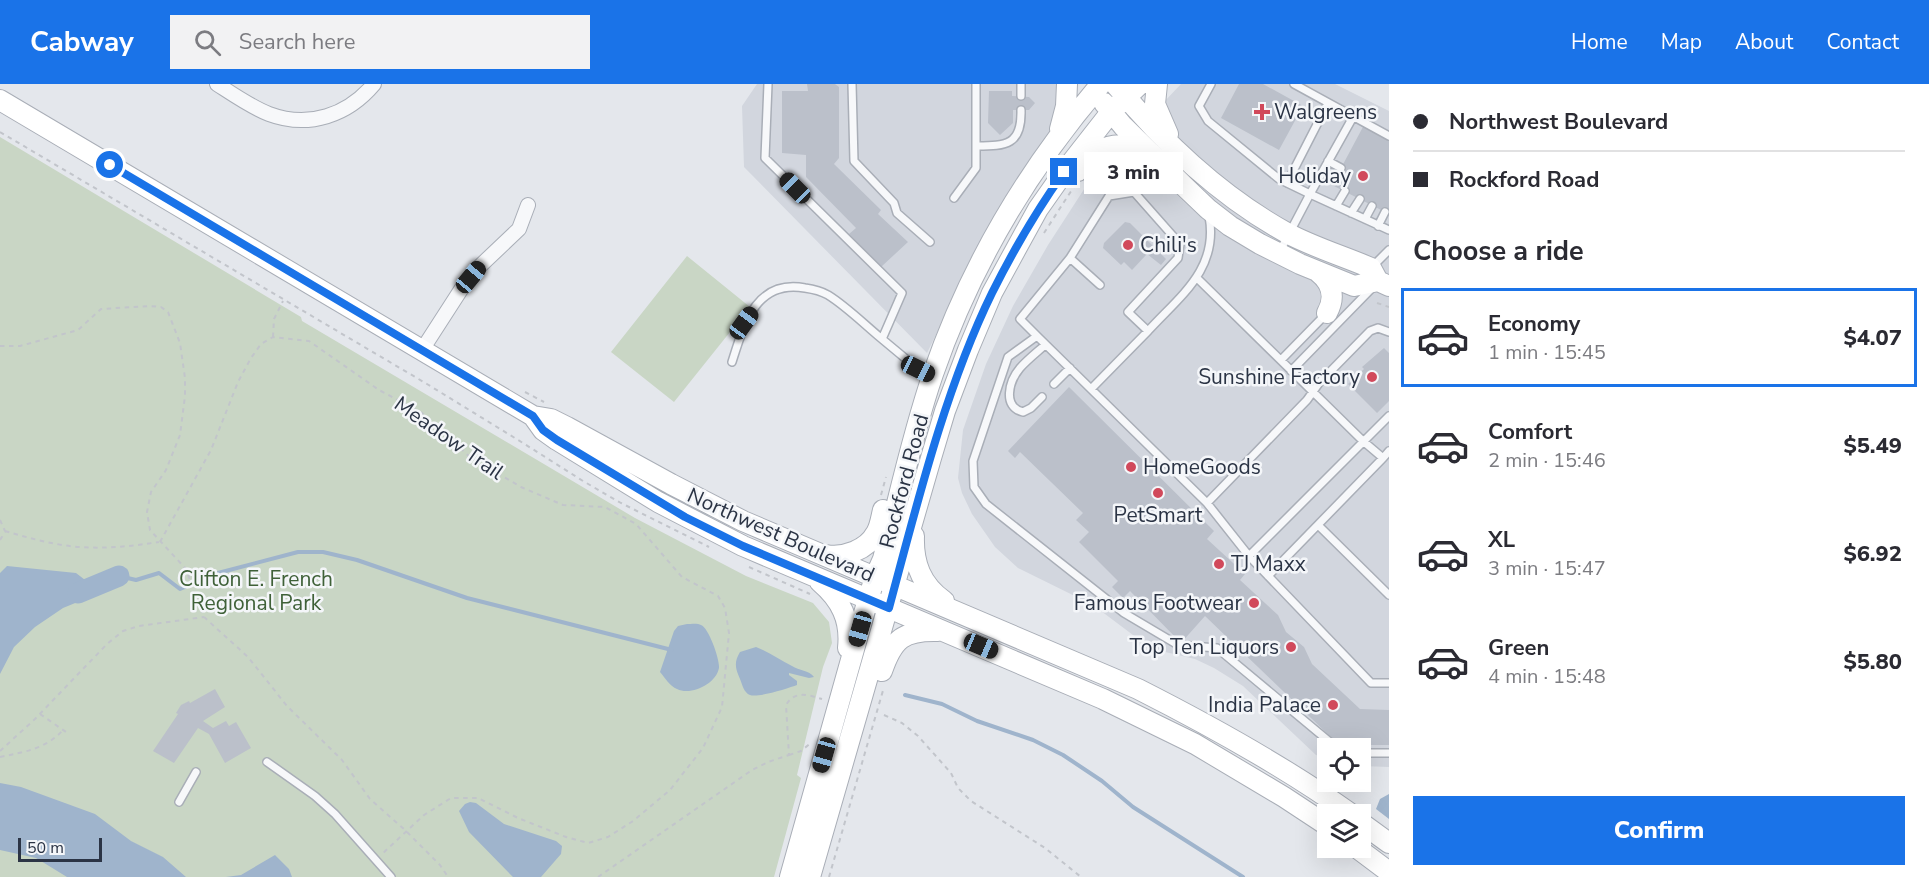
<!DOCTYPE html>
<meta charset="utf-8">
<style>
body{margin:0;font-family:"Nunito Sans",sans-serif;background:#f2f2f3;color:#2b2b33;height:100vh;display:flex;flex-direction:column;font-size:22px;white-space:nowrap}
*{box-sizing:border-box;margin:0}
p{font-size:20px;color:#7c7c81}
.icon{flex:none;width:33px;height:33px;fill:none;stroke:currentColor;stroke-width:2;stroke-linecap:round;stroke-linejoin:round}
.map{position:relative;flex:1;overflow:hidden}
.sheet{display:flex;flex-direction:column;background:#fff;width:540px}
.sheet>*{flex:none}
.banner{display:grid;align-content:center;height:132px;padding:0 24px;background:#fff}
.tools{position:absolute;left:1317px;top:654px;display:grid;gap:12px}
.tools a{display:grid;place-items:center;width:54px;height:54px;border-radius:0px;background:#fff;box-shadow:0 6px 24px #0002;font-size:30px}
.scale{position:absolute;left:18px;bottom:15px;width:84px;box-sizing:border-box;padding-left:6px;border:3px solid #2b3445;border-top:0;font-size:16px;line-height:21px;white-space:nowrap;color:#2b3445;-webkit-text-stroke:4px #f4f6f9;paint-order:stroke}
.end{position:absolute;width:27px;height:27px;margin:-14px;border:8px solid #1a73e8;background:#fff;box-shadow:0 0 0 3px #fff}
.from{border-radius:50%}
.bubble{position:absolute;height:42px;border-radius:0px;background:#fff;box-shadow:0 6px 24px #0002;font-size:20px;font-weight:800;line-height:42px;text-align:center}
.car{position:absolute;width:18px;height:36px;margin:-18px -9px;border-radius:8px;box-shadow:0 0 4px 2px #0007;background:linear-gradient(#222 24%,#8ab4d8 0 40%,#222 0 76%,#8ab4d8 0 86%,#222 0)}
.banner b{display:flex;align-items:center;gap:21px;height:57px;font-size:22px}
.banner b+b{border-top:2px solid #e1e1e2}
.banner i{width:15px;height:15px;background:#2b2b33}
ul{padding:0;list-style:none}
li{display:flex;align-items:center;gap:18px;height:99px;margin:0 12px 9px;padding:0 12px;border:3px solid transparent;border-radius:0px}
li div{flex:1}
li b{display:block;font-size:22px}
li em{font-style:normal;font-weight:800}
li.on{border-color:#1a73e8}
li>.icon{width:54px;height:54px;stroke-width:1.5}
h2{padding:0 24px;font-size:27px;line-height:72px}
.primary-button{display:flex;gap:12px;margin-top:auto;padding:12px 24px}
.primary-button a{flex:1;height:69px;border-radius:0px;background:#1a73e8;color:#fff;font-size:24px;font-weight:800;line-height:69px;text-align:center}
header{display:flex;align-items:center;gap:36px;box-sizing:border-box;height:84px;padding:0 30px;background:#1a73e8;color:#fff}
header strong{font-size:28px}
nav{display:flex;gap:33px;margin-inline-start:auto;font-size:21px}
.search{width:420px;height:54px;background:#f2f2f3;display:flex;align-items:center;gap:15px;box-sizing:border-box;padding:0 21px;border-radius:0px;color:#7c7c81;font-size:22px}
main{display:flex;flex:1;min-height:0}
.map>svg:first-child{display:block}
</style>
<header>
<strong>Cabway</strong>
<div class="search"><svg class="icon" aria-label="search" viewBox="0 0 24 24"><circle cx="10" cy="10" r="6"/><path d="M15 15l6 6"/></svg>Search here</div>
<nav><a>Home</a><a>Map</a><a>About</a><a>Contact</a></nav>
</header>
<main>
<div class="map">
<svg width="1389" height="793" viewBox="0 0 1389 793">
<rect width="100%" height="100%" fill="#e4e7ec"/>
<!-- built -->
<path fill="#d2d6de" d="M757,0H1061L1059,35L1007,113L964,193L927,269L744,83L742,22Z
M1181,0H1335L1389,27V683L1361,682L1360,664H1328L1327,675L1316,671L1243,602L1214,584L1195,575L1161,567L1141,557L1093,521L1018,484L995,463L972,430L962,409L958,394L963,346L986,280L1013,222L1048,161L1090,96Z"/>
<!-- green -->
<path fill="#c9d6c5" d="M0,53L301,233L302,237L635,434L746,492L813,519L829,538L832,559L823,583L797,691L801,694L774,793H0Z
M687,172L750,223L674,318L611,268Z"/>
<!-- water -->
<path fill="#9fb4cc" d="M7,482L76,489L89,499L100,496L107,506L63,524L35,543L14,563L0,590V489Z
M687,540C691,540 698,539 701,541C709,544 720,576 719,584C716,600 691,612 677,605C670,602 665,594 660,588L674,547L678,542Z
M756,563C769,568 780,576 792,582C799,587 809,586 814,593L809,594L789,589V591L797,597V601C789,604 758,614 750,611C744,609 742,600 740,595C735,584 734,578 740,568Z
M0,699L21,703L95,730L131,757L163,773L186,793H67L36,774L0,766Z
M1389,710V735L1376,725L1380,715Z
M470,718L476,719L504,740L556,757L562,762L561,770L541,793H513L469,748L459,727L465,720Z
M275,771L289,785L292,793H226L241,791Z"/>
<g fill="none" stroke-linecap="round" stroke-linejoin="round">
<!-- stream -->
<path stroke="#9fb4cc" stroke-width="4" d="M119,492L136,496L159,489L180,505L185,503
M196,498L218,489L298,468H323L357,476L467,514L672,566
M905,611L942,620L977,637L1033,656L1063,671L1102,697L1133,723L1243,793"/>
<!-- river -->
<path stroke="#9fb4cc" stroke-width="21" d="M78,509L119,492"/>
</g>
<!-- building -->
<path fill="#bbc0ca" d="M807,0H835L839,3V74L834,80L881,126L878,130L908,158L881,183L849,150L856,144L806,93V71L782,69V7H808Z
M1239,0H1263L1303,22L1279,66L1221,34Z
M989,7H1012V12L1029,13L1035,19L1029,26H1013V39L1000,51L988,39Z
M1364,41L1389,54V130L1332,101Z
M1125,138L1130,139L1166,175L1161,181L1147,170L1132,186L1124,178L1121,181L1103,164L1104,159Z
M1384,264L1389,269V317L1377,329L1348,300L1364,285L1362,283Z
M1069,303L1214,447L1207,455L1245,490L1240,496L1278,531L1286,548L1304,563L1312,580L1360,625L1389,626V661H1339L1205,532L1181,559L1130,507L1123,514L1112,503L1118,497L1079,458L1089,448L1076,436L1083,429L1020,368L1015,374L1008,367Z
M215,605L225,623L203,637L213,644L226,637L229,642L236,638L251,664L225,679L209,650L198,644L174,679L153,667L178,630L176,629L181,621L189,617L190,619Z"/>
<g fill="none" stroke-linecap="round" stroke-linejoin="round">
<defs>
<path id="lane" d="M768,0L765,74L902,209L882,255L918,285L932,292
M852,0L854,77L894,119L897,129L930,158
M1021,0V12
M1211,0L1199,22L1208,37L1279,95L1310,110L1280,167
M1294,0L1389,52
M1353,33L1310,110L1389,146
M977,62C1006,62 1022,61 1021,26
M1328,77L1341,84
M1287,99L1328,19
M954,114L976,84V0
M1336,122L1345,107
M1351,129L1360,115
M1209,132C1219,185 1180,212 1148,247L1128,228L1178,174L1180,160L1134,108L1109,112L1070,174L1020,235L1037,252L1008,273L973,377L974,403L986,420L1124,529L1178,561L1217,564L1337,664
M1365,135L1372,122
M1378,142L1385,128
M1070,174L1100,201
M1372,183L1389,166
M1197,194L1363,357L1383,374L1389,367
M1037,252L1207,419L1249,472L1371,599H1389
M1281,276L1326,230
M732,278C744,240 756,195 805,204C812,205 821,207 828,211C846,222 865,241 882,255
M1291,287L1371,205
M1054,300L1070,284
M1091,305L1148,247
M1042,313L1031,324L1023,328C1002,323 1009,297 1020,284C1027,276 1036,269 1045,261
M1207,419L1307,316L1319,299L1370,247L1378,244L1389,248
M1318,441L1389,511
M1249,472L1389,332
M1268,492L1383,374
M1360,669H1389
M267,678L315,712L335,730L391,793
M179,718L196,688"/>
<path id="street" d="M217,0C234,11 251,23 269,30C309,45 348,31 374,0
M422,266L462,204L479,183L519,145L528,121"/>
<path id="secondary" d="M1115,0C1163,58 1220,112 1287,149C1313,163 1343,172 1371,184L1378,197L1389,202
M1157,0L1155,20L1168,50
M0,16L533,332L551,335L567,343L671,400L743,437L1138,605C1211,642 1284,682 1351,730
M1104,19L1123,42L1185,103L1208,125L1230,142L1260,160L1300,180L1354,202L1378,197
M1060,45L1066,22L1067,0
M1078,87C1099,61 1117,54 1148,69
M1318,188C1332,199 1336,213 1327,229
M533,332L543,346L557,356L658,418L743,462L1103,615L1195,660L1284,713L1328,742
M914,452C913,479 921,501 944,517
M826,471C844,474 867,466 876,449C880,443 881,434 883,426
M820,498C841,516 851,536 848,564
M882,587C893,555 903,546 938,547
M1360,738L1389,759
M1357,764L1389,788
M790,793L865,526L875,493L883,475C899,414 912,351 933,290C970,183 1027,86 1101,0
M810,793L931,374L945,327L968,266L992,209L1016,165L1038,125L1064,88L1111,28L1140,0"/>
</defs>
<!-- lane casing -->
<use href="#lane" stroke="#a9aeb7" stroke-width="10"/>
<!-- street casing -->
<use href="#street" stroke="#a9aeb7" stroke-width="16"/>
<!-- secondary casing -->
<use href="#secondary" stroke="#a9aeb7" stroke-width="22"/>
<!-- path -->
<path stroke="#c2c5cb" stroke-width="2" stroke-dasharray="4.5 4.5" stroke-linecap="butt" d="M0,48L427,300L523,359L583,397L621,419L709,463
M1044,149L1075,101
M1377,219L1389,223
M273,253L274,235L283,217
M0,262H20L78,246L101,225L150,222L161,223L168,228L180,259L185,294V312L180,351L166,386L151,408L147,428L150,446L186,485L204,533L248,573L287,622L342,676L370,715L405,746L440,781L448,793
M525,308L544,318
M881,411L886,393
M0,436L5,447
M5,447C29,454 54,461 79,463C106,465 133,462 159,458
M0,456L5,448
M160,458L211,366L238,298L251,274L261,260L273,253L309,257L379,306L422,329L471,374L521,403L563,421L605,423L636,440L682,493L718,512L725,524L729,549L722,623L703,664L670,706L633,737L608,753L588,759L566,753L518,734L478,714H451L424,731L382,770
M749,483L810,510
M40,630L66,648
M884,631L902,639L918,652L951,689L958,704L971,717L1045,764L1081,793
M0,667L35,635L107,560L123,547L139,542L204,533
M789,671L801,667L812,658
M0,673C24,668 46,665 63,646
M598,793L752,686L768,678L789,671L786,621C795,606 808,611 822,615
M829,793L884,603"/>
<!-- lane -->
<use href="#lane" stroke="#f7f8fa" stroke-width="7"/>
<!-- street -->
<use href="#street" stroke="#f7f8fa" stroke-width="14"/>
<!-- secondary -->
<use href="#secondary" stroke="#fff" stroke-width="20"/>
</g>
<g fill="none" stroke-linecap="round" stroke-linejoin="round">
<!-- route -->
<path stroke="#1a73e8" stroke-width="8" d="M110,81L533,332L543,346L557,356L685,433L743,462L889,524C917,420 945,305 992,209C1013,167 1037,126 1064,88"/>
</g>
<!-- markers -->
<g fill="#d1495b" stroke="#f4f6f9" stroke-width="2">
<path d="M1259 19h6v6h6v6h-6v6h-6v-6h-6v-6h6z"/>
<circle cx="1363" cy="92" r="6"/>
<circle cx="1128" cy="161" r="6"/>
<circle cx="1372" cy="293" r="6"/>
<circle cx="1131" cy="383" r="6"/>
<circle cx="1158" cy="409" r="6"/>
<circle cx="1219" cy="480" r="6"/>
<circle cx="1254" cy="519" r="6"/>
<circle cx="1291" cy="563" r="6"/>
<circle cx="1333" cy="621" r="6"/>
</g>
<g text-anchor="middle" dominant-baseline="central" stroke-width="5" stroke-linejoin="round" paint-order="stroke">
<!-- poi labels -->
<g font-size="21" fill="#2b3445" stroke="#f4f6f9" text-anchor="end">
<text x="1274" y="28" text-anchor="start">Walgreens</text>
<text x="1351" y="92">Holiday</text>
<text x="1140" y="161" text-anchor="start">Chili's</text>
<text x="1360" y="293">Sunshine Factory</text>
<text x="1143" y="383" text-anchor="start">HomeGoods</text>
<text x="1158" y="431" text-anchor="middle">PetSmart</text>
<text x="1231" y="480" text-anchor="start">TJ Maxx</text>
<text x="1242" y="519">Famous Footwear</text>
<text x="1279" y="563">Top Ten Liquors</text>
<text x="1321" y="621">India Palace</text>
</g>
<!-- street labels -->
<g font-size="21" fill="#2b3445" stroke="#f4f6f9">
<text transform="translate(449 354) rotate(35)">Meadow Trail</text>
<text transform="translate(904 397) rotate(-75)">Rockford Road</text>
<text transform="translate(781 451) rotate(24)">Northwest Boulevard</text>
</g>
<!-- park labels -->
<g font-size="21" fill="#3f6138" stroke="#f4f6f9">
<text x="256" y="495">Clifton E. French<tspan x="256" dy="24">Regional Park</tspan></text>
</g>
</g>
</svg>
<div class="tools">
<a><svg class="icon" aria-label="locate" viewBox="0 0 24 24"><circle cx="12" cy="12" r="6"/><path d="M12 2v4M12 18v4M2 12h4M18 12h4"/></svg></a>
<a><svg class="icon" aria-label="layers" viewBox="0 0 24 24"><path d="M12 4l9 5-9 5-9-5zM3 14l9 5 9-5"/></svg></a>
</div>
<div class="scale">50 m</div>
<i class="end from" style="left:110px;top:81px"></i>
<i class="end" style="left:1064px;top:88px"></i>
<div class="bubble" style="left:1084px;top:68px;width:99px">3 min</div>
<i class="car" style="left:795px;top:104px;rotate:315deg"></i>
<i class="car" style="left:471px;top:193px;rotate:40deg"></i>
<i class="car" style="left:744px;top:239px;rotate:36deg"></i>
<i class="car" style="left:918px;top:285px;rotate:116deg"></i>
<i class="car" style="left:860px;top:545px;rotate:196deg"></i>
<i class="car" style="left:981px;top:562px;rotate:113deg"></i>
<i class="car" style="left:824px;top:671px;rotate:196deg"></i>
</div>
<section class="sheet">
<div class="banner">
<b><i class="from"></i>Northwest Boulevard</b>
<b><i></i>Rockford Road</b>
</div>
<h2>Choose a ride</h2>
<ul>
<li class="on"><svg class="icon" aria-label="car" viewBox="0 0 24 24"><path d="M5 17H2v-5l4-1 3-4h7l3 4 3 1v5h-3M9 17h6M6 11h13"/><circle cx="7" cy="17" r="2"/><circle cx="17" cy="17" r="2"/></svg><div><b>Economy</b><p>1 min · 15:45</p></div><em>$4.07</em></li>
<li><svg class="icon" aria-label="car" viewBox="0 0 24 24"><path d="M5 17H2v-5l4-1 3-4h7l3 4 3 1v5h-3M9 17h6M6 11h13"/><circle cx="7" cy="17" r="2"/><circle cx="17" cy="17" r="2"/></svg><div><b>Comfort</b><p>2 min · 15:46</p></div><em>$5.49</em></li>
<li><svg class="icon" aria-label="car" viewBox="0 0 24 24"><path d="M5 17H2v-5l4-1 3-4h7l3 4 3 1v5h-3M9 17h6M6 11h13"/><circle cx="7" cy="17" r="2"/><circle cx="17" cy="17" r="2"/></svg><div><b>XL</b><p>3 min · 15:47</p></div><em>$6.92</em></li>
<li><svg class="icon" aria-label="car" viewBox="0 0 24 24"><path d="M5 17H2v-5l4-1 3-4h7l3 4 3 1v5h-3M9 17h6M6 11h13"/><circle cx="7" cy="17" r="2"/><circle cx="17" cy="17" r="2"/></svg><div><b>Green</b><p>4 min · 15:48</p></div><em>$5.80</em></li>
</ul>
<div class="primary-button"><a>Confirm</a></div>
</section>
</main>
